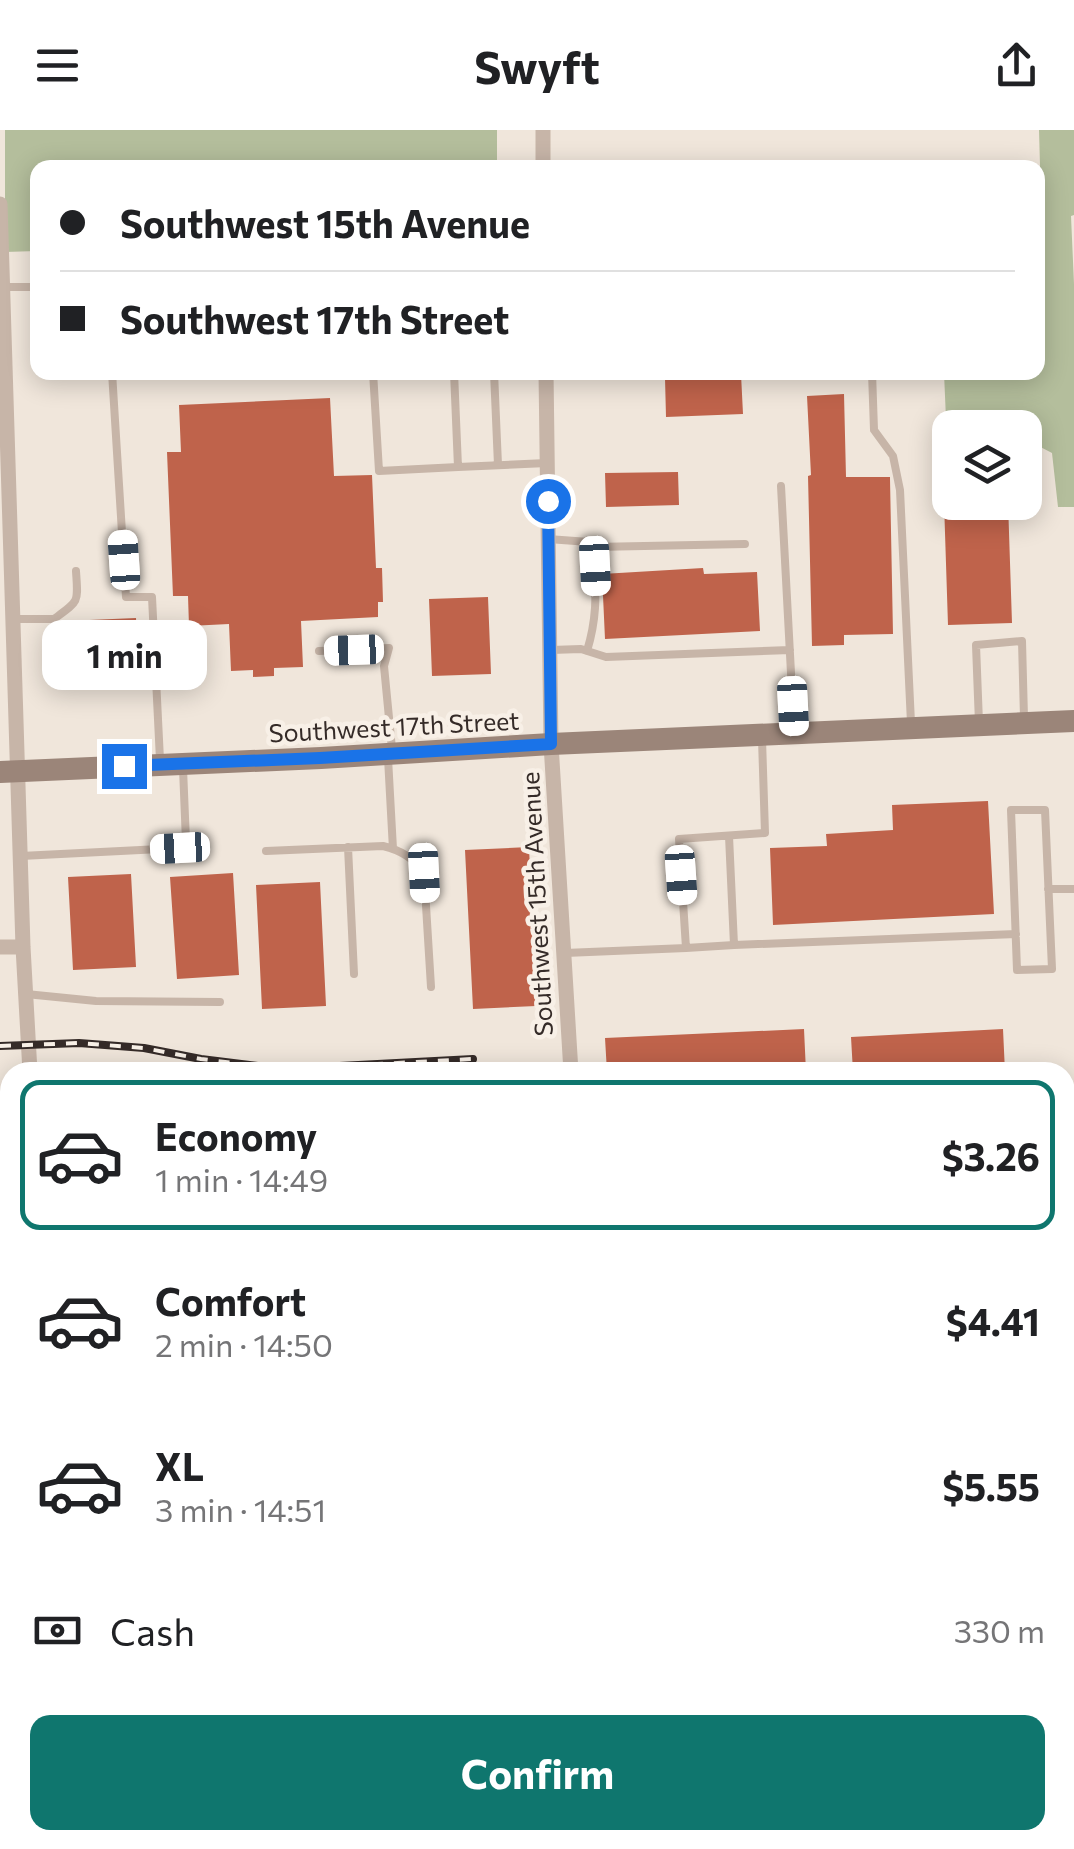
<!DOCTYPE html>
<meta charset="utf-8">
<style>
body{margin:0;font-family:Commissioner,sans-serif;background:#f2f2f2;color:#202124;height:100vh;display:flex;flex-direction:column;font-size:38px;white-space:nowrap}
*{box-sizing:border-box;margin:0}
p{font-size:32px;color:#757577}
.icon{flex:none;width:55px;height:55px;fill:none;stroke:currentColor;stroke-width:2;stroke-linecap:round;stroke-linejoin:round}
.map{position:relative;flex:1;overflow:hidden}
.sheet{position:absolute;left:0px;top:932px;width:1075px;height:788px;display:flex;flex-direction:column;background:#fff;border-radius:30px 30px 0 0;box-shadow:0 5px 25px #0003}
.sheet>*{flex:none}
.top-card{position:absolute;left:30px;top:30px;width:1015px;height:220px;border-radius:20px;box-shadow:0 5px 25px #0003;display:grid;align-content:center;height:220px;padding:0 30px;background:#fff}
.tools{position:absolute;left:932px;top:280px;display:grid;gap:20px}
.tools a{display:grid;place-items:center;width:110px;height:110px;border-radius:20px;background:#fff;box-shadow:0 5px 25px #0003;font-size:50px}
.end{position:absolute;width:45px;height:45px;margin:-22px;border:12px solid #1a73e8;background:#fff;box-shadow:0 0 0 5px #fff}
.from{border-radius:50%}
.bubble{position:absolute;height:70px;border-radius:20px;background:#fff;box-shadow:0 5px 25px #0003;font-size:32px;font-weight:700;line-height:70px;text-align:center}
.car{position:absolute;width:30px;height:60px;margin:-30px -15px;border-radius:12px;box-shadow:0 0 8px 2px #0007;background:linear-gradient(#fff 24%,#345 0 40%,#fff 0 76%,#345 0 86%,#fff 0)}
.top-card b{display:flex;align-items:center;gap:35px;height:95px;font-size:38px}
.top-card b+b{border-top:2px solid #e0e0e0}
.top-card i{width:25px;height:25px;background:#202124}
ul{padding:18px 0 0;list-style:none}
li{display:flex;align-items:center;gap:30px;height:150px;margin:0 20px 15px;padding:0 10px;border:5px solid transparent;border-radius:20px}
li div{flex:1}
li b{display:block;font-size:38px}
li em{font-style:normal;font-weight:700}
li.current{border-color:#0f766e}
li>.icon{width:90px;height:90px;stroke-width:1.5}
.pay{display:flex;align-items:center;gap:25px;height:110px;padding:0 30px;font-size:38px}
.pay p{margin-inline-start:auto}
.button{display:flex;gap:20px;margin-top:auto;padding:20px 30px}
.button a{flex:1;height:115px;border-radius:20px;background:#0f766e;color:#fff;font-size:40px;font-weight:700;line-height:115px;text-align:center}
header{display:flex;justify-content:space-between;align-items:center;height:130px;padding:0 30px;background:#fff;font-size:45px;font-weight:700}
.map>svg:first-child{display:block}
</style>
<header><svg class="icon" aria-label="menu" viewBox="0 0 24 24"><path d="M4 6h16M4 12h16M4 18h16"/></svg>Swyft<svg class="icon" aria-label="share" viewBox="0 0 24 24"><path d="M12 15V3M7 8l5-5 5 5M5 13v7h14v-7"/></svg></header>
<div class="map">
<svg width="1074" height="1719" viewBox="0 0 1074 1719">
<rect width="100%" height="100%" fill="#f0e6db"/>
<!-- green -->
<path fill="#b4be9c" d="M5,0H497V37L38,38L37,121L5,122Z
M1039,0H1074V85L1071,86L1074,154V377H1058L1052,323L1025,309V298H950V312H947L944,243L1038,242V59L1040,36Z"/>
<!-- building -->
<path fill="#bf634b" d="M741,244L743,284L666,287L665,248Z
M844,264L846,347H890V349L893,504L844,505V515L812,516L808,346L811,345L807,266Z
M330,268L334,346L372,345L376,438H382L383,472H378V487L301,491L303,537L274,538V546L253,547V540L231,541L229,494L189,496L188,466H173L167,322H181L179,275Z
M678,342L679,375L606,377L605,343Z
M944,372H1008L1012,493L948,495Z
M703,438L704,444L757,442L760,501L605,509L602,444Z
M488,467L491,544L432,546L429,469Z
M136,488L138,539L69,542L66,491Z
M988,671L994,784L773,795L770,718L827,716L826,704L893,700L892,675Z
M529,717L536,876L473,879L465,720Z
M233,743L239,845L177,849L170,747Z
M131,744L136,837L73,840L68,747Z
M320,752L326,876L262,879L256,755Z
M804,899L806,942H607L605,908Z
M1003,899L1005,942H853L851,907Z"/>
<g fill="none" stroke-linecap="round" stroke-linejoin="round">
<!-- lane -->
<path stroke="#c7b5a8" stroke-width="8" d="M2,157H38
M112,242L126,467H152L160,630
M373,242L379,341L458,337
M454,242L458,337L547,333
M494,242L498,335
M872,242L874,300L893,326L900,360L911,593
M546,245L581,242
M781,356L794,599
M548,409L589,412L594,417C595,457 599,482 587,521
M594,417L745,414
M12,489H54L58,539L65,549L75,551L124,549
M54,489C80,470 78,473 76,441
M551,520L581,519L606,527L790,520
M319,521L389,518L384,536L392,619
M979,593L976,515L1022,511L1024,588
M388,628L393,719
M1011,680H1045L1052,839L1017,840Z
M729,706L734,815L686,818L679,709L765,703L762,609
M348,717L354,844
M266,721L383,716C400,720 415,729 424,743L431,857
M21,726L180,718L186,712L183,638
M1048,759H1074
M734,815L1016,804
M565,823L686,818
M26,864L96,871L220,872
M0,983H10
M1065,993L1074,992
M0,1138L10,1137
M1065,1181H1074
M0,1237L10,1238
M0,1283L10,1281
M1065,1328H1074
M0,1383L10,1382
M0,1492L10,1491
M1065,1567L1074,1559
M1065,1592L1074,1602
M194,1710V1719
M620,1710L622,1719
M672,1719L797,1711L806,1719
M942,1719L947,1710
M1046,1719L1054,1710"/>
<!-- street -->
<path stroke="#c7b5a8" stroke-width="15" d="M543,0V38
M0,74L23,817L30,942
M546,242L551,614L571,942
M0,817H23
M0,1719L125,1710"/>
<!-- secondary -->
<path stroke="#9b8579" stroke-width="22" d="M0,642L321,628L551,614L1074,591
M1065,1504L1074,1495
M892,1719L895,1710"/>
<defs>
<path id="rail" d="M0,916L79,913L144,918L201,929L282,939L473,929"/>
</defs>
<!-- rail casing -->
<use href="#rail" stroke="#352b28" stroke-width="8"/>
<!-- rail -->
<use href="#rail" stroke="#f8f0e7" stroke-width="4" stroke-dasharray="11" stroke-linecap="butt"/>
</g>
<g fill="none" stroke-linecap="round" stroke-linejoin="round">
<!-- route -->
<path stroke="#1a73e8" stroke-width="12" d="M124,636L320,628L551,614L548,371"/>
</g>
<g text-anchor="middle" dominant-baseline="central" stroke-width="9" stroke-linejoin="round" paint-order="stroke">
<!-- street labels -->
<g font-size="25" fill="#352b28" stroke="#f8f0e7">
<text transform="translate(394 596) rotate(-3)">Southwest 17th Street</text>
<text transform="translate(536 774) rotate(-93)">Southwest 15th Avenue</text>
</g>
</g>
</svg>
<div class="tools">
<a><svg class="icon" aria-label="layers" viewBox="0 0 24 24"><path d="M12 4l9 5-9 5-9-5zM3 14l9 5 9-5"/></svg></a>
</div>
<i class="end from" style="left:548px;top:371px"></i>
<i class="end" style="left:124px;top:636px"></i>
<div class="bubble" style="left:42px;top:490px;width:165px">1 min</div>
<i class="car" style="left:124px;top:430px;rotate:356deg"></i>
<i class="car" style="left:595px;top:436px;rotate:177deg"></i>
<i class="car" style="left:354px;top:520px;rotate:268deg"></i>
<i class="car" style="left:793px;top:576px;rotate:177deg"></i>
<i class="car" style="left:180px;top:718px;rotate:267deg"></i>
<i class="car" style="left:424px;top:743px;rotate:177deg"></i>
<i class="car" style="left:681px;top:745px;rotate:176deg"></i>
<div class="top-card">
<b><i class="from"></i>Southwest 15th Avenue</b>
<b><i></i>Southwest 17th Street</b>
</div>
<section class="sheet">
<ul>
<li class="current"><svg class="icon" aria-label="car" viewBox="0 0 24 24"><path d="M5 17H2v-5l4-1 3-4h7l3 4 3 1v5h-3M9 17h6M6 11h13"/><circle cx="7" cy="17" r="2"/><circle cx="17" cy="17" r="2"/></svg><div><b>Economy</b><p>1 min · 14:49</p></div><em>$3.26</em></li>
<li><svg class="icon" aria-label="car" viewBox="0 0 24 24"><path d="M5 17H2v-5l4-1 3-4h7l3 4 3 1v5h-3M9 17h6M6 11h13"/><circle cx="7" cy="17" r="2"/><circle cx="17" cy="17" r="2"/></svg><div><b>Comfort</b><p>2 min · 14:50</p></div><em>$4.41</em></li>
<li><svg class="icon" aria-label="car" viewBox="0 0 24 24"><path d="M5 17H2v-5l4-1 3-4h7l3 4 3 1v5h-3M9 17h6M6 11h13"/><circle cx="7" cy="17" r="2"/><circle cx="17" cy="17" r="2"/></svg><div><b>XL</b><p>3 min · 14:51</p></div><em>$5.55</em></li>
</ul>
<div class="pay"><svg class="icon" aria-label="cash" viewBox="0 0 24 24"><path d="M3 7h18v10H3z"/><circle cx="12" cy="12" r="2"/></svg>Cash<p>330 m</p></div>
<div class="button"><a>Confirm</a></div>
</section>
</div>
